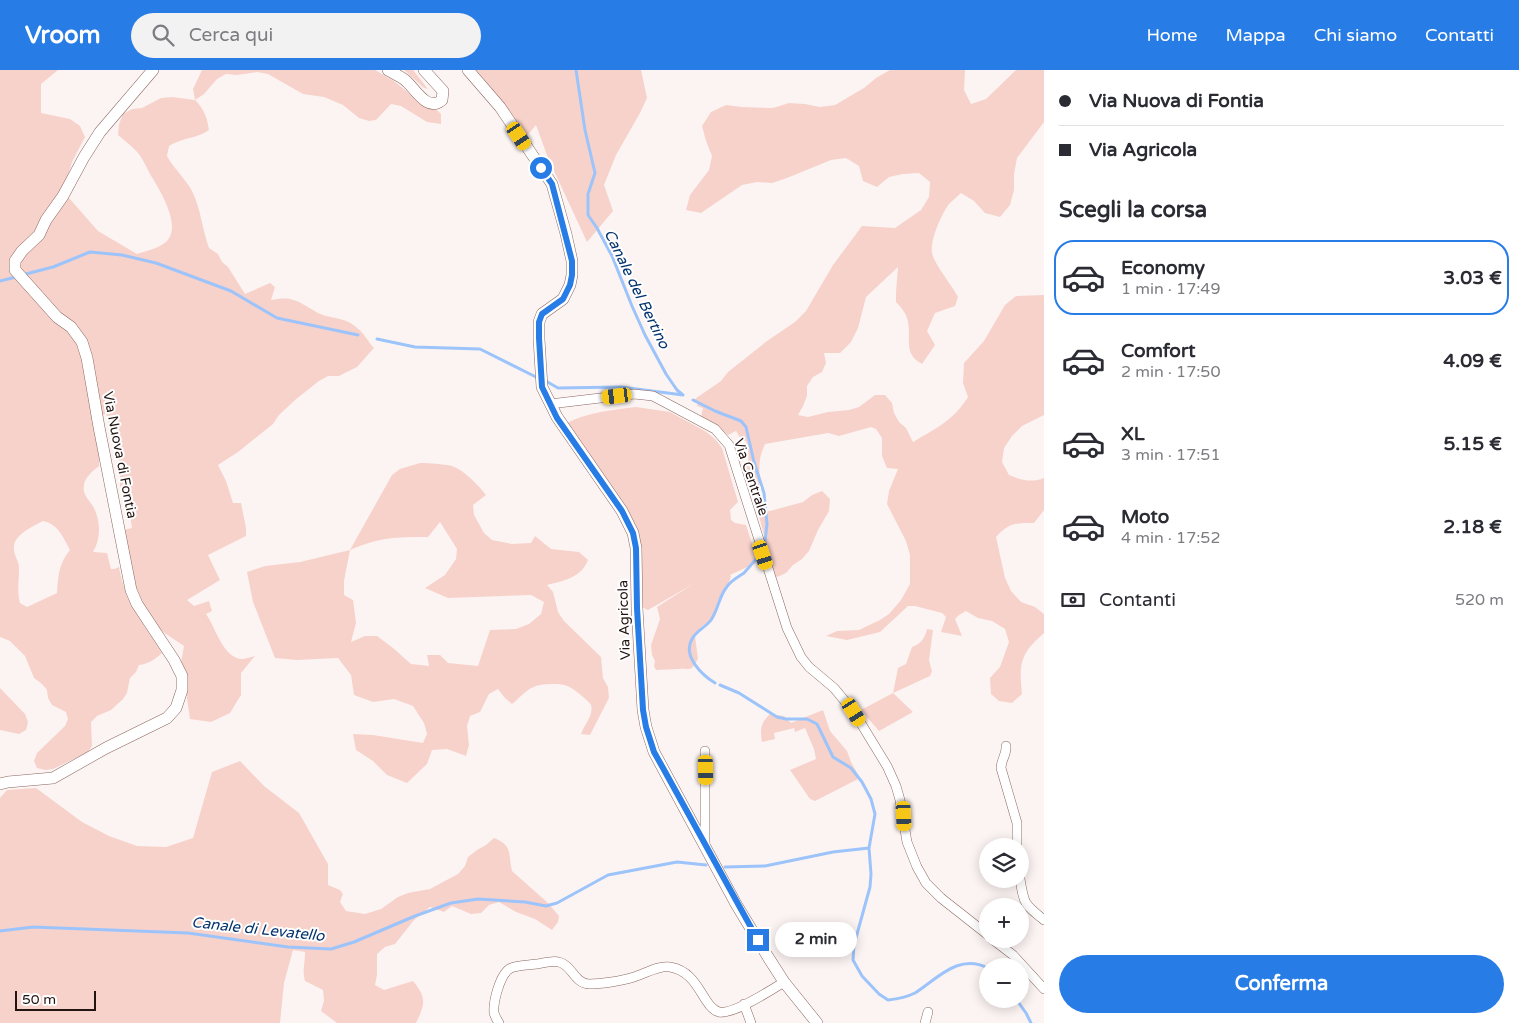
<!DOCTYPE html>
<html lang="it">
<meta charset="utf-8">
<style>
body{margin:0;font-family:"Varela Round",sans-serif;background:#f2f2f3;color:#2b2b33;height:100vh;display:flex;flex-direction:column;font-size:19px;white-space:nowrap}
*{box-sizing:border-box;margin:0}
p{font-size:16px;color:#7c7c81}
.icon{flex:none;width:28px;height:28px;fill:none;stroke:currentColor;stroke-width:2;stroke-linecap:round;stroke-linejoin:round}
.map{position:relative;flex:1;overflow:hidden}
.sheet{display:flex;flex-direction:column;background:#fff;width:475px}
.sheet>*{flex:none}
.guide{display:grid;align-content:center;height:110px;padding:0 15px;background:#fff}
.buttons{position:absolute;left:979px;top:768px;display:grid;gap:10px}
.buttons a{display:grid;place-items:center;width:50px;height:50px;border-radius:50%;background:#fff;box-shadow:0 2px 12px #0003;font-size:25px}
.scale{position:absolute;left:15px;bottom:12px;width:81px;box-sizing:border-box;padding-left:5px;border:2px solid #221411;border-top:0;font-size:14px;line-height:18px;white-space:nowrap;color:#221411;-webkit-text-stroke:4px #fff;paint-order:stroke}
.end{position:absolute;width:22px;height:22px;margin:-11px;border:6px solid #287ce6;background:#fff;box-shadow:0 0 0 2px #fff}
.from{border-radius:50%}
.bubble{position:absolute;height:35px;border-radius:18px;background:#fff;box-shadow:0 2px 12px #0003;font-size:16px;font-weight:700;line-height:35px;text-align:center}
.car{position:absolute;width:15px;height:30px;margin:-15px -8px;border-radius:6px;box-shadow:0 0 4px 1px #0007;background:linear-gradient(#f5c518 24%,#345 0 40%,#f5c518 0 76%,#345 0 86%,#f5c518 0)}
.guide b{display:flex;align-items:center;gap:18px;height:48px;font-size:19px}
.guide b+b{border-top:1px solid #e1e1e2}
.guide i{width:12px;height:12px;background:#2b2b33}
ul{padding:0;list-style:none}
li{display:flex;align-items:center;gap:15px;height:75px;margin:0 10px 8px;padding:0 5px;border:2px solid transparent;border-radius:20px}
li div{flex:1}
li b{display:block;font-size:19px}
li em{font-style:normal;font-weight:700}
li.current{border-color:#287ce6}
li>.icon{width:45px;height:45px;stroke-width:1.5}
h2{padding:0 15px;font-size:22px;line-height:60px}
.pay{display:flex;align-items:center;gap:12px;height:55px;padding:0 15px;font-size:19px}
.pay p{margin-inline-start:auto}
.button{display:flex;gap:10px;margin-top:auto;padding:10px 15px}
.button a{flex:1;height:58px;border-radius:30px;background:#287ce6;color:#fff;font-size:20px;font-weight:700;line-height:58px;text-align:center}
header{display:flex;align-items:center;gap:30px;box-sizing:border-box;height:70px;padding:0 25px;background:#287ce6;color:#fff}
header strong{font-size:24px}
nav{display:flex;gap:28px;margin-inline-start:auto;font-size:18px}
.search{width:350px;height:45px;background:#f2f2f3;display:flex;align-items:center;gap:12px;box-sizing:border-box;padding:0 18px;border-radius:28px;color:#7c7c81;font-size:19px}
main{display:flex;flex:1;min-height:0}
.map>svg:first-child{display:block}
</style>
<header>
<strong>Vroom</strong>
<div class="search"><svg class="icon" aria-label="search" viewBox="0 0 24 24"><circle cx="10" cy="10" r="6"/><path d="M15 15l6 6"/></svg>Cerca qui</div>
<nav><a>Home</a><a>Mappa</a><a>Chi siamo</a><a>Contatti</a></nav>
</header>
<main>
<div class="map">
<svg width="1044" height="953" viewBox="0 0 1044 953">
<rect width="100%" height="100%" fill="#fcf4f2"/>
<!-- green -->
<path fill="#f7d2cb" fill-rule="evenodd" d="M0,0H58L41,14V43L70,49L80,56L85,67L72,92L65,116L69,128L98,161L137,184C146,181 159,178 166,172C183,156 159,119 150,104C147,98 144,92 141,87C135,78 126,72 118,65L119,54L123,44L132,39L142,38L161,28L172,27L195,30L193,19L202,0H375L394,11L421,33L438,41L441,44V54L427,52L401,36L391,34L376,50L369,51L359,48L343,35L324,27L303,24L268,4L257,2L237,5L226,4L217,9L204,24L195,30C204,39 207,47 209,60C196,69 184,67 169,76L167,86C174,99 185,108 192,121C201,139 202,159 209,178L218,184L222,192L228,197L245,224L270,213L275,217L271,230C277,229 284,228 290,229C300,231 309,238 318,243C331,249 346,247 357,258C365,264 368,272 374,278L357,297L339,306H328L319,311L295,330L279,345L273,354L238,382L218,395L226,411L233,433H241L246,458V466L208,485L220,510L187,530L194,536L209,531L212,541L206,544C216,558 223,589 243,589C247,588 252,587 255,586L241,603V625L230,643L211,652L190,649L187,628V608L181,593L184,576L160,560L133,518L124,460L132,458L130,446L120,416V393L106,343L101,347L99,396C93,401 85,407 84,415C82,424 89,430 93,436C101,451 101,468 93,482L107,483L111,499H114L119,497C124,530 144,554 162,583C155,589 149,594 139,595L136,602L130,608L127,623L123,629L111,640L97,646L91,652L92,676L88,682L53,699L45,700L37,698L34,691L37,683L65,656L68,649L66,642L52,635L48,628L47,620L42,614L34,608L25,586L10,571L0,567ZM43,451C58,454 63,467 70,480C59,493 58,506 57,523L27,537L20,533C17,522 19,510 19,498C19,491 14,486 14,479C12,466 33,456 43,451Z
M404,0H413L428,19L424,18Z
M475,0H641L647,28L640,43L616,85L604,115L613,141L587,172L548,88L536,55L526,67Z
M890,0H965L964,20L971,34L986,29L1016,0H1044V52L1017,88L1014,104V120L1010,135L1000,147L985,143L974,131L961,123C957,127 953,130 949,134C942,143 930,170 932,182C933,193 952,215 958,227L955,236L935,243L927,261L935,275L922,294C901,283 913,266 907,248C905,242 901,237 896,232V222L898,197L866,227L858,258L851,272L840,283H824L826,293L822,302L813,307L807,316V326L803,336L798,345L808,347L828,342L849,340L859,337L875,325H885L892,333L894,343L899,352L906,358L913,372C936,358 953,351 968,327L963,313L964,293L984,271L1005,235L1016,226L1044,225V345L1022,356L1012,366L1004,378L1002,392L1009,405C1021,410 1031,413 1044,408V440L1034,453C1015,453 1009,453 996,467L1005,508L1011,521L1021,532L1035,537L1044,544V563C1020,584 1019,593 1022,624L1012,633L999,631L991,624L990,608L1000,597L1009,572L1005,559L992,551L978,548L966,541L959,545L955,549L962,566L941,562L946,547L942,543L915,536H908L880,562L847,570L826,566L837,561L859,560L880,550L889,544L901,530L910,514V485L906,471L887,434L889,421L898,399L887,398L882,386V368L876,359L871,357L839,366L828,363L765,374C763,379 761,384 760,389C758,403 763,418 752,427L744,399C751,391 748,380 746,371H742L736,361L728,365L716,355L701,347L703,338L697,336L698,333L692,331L721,311L728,302L767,271L795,252L806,241L833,195L862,156L895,158L921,140L929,127L930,112L919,103L903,104L889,107L877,117L863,111L859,96L846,88L831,90L787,108L772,113L757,112L742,115L701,143L686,140L690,125L709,100L712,86L706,71L702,56L711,42L726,35L742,37L773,38L789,33L805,34L820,37L835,35L864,18L876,8Z
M636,337L670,342L705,361L715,369L722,378L738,432L730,440L731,450L735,453L746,455L758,492L730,505L731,506L728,516L718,530L715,546L712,551L702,556L695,566L698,589L692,598C687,600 684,598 679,599C671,599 664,600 656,600L654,596L655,591L652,585L651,575L660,549L657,537L693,514L648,540L641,537L640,473L567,353C588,342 613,340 636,337Z
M420,393C429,393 444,394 452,396C464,400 478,415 486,425L473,435L474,445L484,463L492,470L512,474L531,473L535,466L551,479L579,482L588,490C581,508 563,511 547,515L553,522L558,542L564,551L601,587L603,608L608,617L609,628L590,665L581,664C584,655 594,645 591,635C589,631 572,617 567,616C561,613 542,614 536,616C526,619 520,628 512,634L504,627L498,619L489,624L480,642L470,646L467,656L469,675L466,686L447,679L432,680L427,694L407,713L387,705L373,691L356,680L353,664L373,665L423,673L427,664L424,653L413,636L394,629L373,632L354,625L351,605L338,588L297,590L275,588L253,532L247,502L265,496L300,492L350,480L392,405L400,399ZM440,452L457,479L456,489L445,505L425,518L448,528L531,525L544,532L541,544L529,554L516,559L490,560L478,596L448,593L440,585H427L429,596L411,594L393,578L377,566H365L351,572L356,553L353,530L344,525V511L350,480C380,467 396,467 428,467Z
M822,421L830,429L829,441L818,460L809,481L802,489L793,495L786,503L775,508L758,442L770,441L803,432L812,425Z
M927,559L933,560L929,590L932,601L930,606L893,623L913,642L879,661L861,640L893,623L898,598L906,594L912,577C921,574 925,568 927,559Z
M0,618L25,644L28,652L26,660L19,664L0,660Z
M823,640L830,661L847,681L851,692L860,708L815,731L810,729L790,700L816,689L814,679L805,658L795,662L794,658L774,663L775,669L762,672C760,659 760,654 770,644L784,646L791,653Z
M240,691L264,716L299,743L328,794V815L340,820L343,824L340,832L346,841L365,844L381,839L398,827L408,823L430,819L458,804L465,796L468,787L477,780L486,775L494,768C513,775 508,784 512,801L548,833L559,846L558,852L552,860L535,849L516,842L499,832L489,835L481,843L471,844L452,836L444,842L430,837L414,850L395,874L385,877L377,884V905L375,915L384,920L413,911C427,928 425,934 416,953H337L321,941L324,931L323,920L305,911C302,900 305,894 305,882L293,880L284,913L280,953H0V728L7,720L36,718L82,752L109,766L137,776L166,777L193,768L212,702Z"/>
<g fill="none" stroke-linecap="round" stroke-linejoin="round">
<!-- stream -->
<path stroke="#9cc4fb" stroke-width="3" d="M576,0L585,60L595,103L588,124V145L597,158L612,186L632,236L645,265L666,304L677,320L683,325
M22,205L53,197L90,182L122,185L156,193L231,221L277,248L358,265
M0,211L16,207
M377,269L415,277L480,279L538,308
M544,310L558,318L621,317L683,325
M693,330L715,341L741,351L746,357L754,392L764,423L767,454L765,472
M715,613C702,605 682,586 692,569C696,561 706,557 711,550C718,540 719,527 726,518C730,511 738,507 744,503C749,497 755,491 759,485
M720,615L739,623L777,647L786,649H807L817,654L833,687L851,698L862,712L871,729L875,744L869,778L871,804L870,817L854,875L853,890L862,906L879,924L888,930C897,929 907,927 915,923C938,908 959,883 988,898
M725,797L765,796L833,782L869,778
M0,861L33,857L188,863L288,877L331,879L354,872L415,846L451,833L478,829L525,832L546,836L557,833L608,805L677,792L706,795
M1016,929L1026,943L1031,953"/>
<defs>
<path id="minor" d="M550,334L634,324L653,326L715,359L729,375L787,558L801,587L809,597L834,618L854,642L887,696L896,716L900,730L907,772L917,797L926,813L941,828L988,865
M1006,676C1007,684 1001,690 1001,698L1017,753V776
M705,775V681
M1020,809C1024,834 1024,834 1044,850
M992,869L1013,885L1044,919
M744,934L751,953
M499,953C497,950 495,946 494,943C493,932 500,903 511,898C518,895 529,895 537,894C544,893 553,890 559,892C572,895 574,913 589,914C601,914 622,911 634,907C645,904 658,895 670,897C700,902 702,937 719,942C733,945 771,920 784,912
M925,953L928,942"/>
<path id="tertiary" d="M388,0C393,3 400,6 405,10C415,18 427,43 442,30L443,21L424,0
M468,0L500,37L552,114L566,164L572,191V205L570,215L563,229L542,244L539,252V269L542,317L557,347L622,441L633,463L636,478L637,538L643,640L646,657L654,682L736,834L768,887L784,912L817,953
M0,714L8,712L53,708L106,678L167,648L176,638L182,620V606L174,590L137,534L131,520L99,357L87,288L82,272L71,257L57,247L15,200V191L22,181L39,165L46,150L63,126L84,87L100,62L153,0"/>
</defs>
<!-- minor casing -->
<use href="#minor" stroke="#8a6760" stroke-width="10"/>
<!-- tertiary casing -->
<use href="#tertiary" stroke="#8a6760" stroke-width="12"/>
<!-- minor -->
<use href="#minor" stroke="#fff" stroke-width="9"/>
<!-- tertiary -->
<use href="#tertiary" stroke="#fff" stroke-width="11"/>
</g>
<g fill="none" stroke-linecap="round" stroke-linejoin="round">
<!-- route -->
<path stroke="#287ce6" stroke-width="6" d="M541,98L552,114L572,191V205L570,215L563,229L542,244L539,252V268L542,317L557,348L622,441L633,463L636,478L637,538L643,640L646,657L654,682L663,698L758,870"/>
</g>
<g text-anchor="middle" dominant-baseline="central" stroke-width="4" stroke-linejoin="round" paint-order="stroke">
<!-- street labels -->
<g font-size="14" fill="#221411" stroke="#fff">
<text transform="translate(120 385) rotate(79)">Via Nuova di Fontia</text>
<text transform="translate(751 407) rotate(71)">Via Centrale</text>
<text transform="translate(624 550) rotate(-92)">Via Agricola</text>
</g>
<!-- water labels -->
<g font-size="15" font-style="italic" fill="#04346f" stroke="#fff">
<text transform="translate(637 219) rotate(64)">Canale del Bertino</text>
<text transform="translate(258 859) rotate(6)">Canale di Levatello</text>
</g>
</g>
</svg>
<div class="buttons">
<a><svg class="icon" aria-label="layers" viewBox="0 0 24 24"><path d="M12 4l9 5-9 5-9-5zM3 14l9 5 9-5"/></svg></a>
<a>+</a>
<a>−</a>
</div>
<div class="scale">50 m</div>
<i class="end from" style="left:541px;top:98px"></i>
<i class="end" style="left:758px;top:870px"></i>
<div class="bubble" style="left:775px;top:852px;width:82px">2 min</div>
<i class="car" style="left:519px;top:66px;rotate:146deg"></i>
<i class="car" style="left:617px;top:326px;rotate:263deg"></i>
<i class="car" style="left:763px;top:485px;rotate:162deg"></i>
<i class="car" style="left:854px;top:642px;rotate:148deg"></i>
<i class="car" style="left:706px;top:700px;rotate:179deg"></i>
<i class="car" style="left:904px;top:746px;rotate:177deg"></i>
</div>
<section class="sheet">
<div class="guide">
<b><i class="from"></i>Via Nuova di Fontia</b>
<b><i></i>Via Agricola</b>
</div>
<h2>Scegli la corsa</h2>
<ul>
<li class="current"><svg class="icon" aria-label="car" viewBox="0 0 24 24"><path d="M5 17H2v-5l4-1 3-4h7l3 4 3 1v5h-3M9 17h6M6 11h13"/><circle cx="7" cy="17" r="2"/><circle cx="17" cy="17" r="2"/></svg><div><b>Economy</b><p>1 min · 17:49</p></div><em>3.03 €</em></li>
<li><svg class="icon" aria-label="car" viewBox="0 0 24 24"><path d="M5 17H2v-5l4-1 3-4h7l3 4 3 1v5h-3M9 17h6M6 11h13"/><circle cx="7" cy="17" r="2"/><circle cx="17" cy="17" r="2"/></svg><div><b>Comfort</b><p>2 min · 17:50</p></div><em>4.09 €</em></li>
<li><svg class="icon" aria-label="car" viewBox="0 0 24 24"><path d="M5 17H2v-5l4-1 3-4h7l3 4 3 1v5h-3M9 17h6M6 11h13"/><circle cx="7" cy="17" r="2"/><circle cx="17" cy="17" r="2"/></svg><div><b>XL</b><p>3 min · 17:51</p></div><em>5.15 €</em></li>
<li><svg class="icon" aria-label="car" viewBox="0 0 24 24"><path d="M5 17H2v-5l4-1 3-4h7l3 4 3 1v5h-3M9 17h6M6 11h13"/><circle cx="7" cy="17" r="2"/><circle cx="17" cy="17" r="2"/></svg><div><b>Moto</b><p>4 min · 17:52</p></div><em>2.18 €</em></li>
</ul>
<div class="pay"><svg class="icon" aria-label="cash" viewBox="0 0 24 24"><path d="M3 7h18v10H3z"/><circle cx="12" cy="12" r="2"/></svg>Contanti<p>520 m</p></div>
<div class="button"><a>Conferma</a></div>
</section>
</main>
